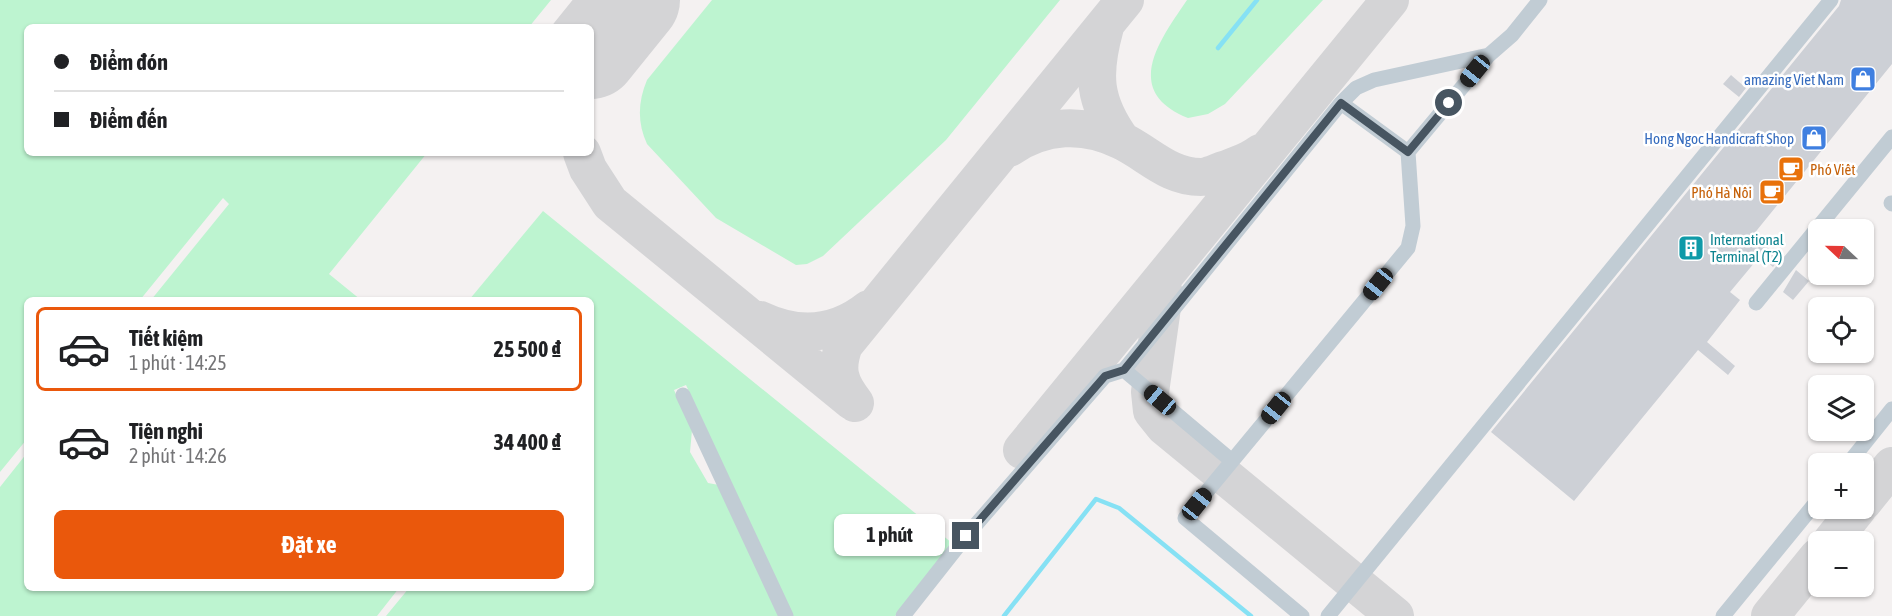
<!DOCTYPE html>
<html lang="vi">
<meta charset="utf-8">
<style>
body{margin:0;font-family:"Asap Condensed",sans-serif;background:#f2f2f2;color:#202124;height:100vh;display:flex;flex-direction:column;font-size:22px;white-space:nowrap}
*{box-sizing:border-box;margin:0}
p{font-size:20px;color:#757577}
.icon{flex:none;width:33px;height:33px;fill:none;stroke:currentColor;stroke-width:2;stroke-linecap:round;stroke-linejoin:round}
.map{position:relative;flex:1;overflow:hidden}
.details{position:absolute;left:24px;top:297px;width:570px;height:294px;display:flex;flex-direction:column;background:#fff;border-radius:9px;box-shadow:0 2px 4px #0004}
.details>*{flex:none}
.top-card{position:absolute;left:24px;top:24px;width:570px;height:132px;border-radius:9px;box-shadow:0 2px 4px #0004;display:grid;align-content:center;height:132px;padding:0 30px;background:#fff}
.needle{width:39px;rotate:292deg}
.buttons{position:absolute;left:1808px;top:219px;display:grid;gap:12px}
.buttons a{display:grid;place-items:center;width:66px;height:66px;border-radius:9px;background:#fff;box-shadow:0 2px 4px #0004;font-size:30px}
.end{position:absolute;width:27px;height:27px;margin:-14px;border:8px solid #475561;background:#fff;box-shadow:0 0 0 3px #fff}
.from{border-radius:50%}
.bubble{position:absolute;height:42px;border-radius:9px;background:#fff;box-shadow:0 2px 4px #0004;font-size:20px;font-weight:700;line-height:42px;text-align:center}
.car{position:absolute;width:18px;height:36px;margin:-18px -9px;border-radius:8px;box-shadow:0 0 4px 2px #0007;background:linear-gradient(#222 24%,#8ab4d8 0 40%,#222 0 76%,#8ab4d8 0 86%,#222 0)}
.top-card b{display:flex;align-items:center;gap:21px;height:57px;font-size:22px}
.top-card b+b{border-top:2px solid #e0e0e0}
.top-card i{width:15px;height:15px;background:#202124}
ul{padding:10px 0 0;list-style:none}
li{display:flex;align-items:center;gap:18px;height:84px;margin:0 12px 9px;padding:0 18px;border:3px solid transparent;border-radius:9px}
li div{flex:1}
li b{display:block;font-size:22px}
li em{font-style:normal;font-weight:700}
li.active{border-color:#ea580c}
li>.icon{width:54px;height:54px;stroke-width:1.5}
.cta{display:flex;gap:12px;margin-top:auto;padding:12px 30px}
.cta a{flex:1;height:69px;border-radius:9px;background:#ea580c;color:#fff;font-size:24px;font-weight:700;line-height:69px;text-align:center}
.map>svg:first-child{display:block}
</style>
<div class="map">
<svg width="1892" height="616" viewBox="0 0 1892 616">
<rect width="100%" height="100%" fill="#f4f1f1"/>
<!-- green -->
<path fill="#bdf4d0" d="M0,0H551L529,27H27V153H427L329,274L361,300H151L229,204L223,198L140,300H27V439L0,472Z
M712,0H1060L946,140L823,256L807,264L796,265L716,218L647,144C637,122 638,102 647,80Z
M1187,0H1323L1225,104L1208,114L1188,118C1121,91 1160,40 1187,0Z
M543,211L952,543L895,616H793L686,385L674,390L692,430L690,452L708,483L719,485L779,616H386L409,588H591V300H469Z
M27,453V588H399L377,616H0V487Z"/>
<g fill="none" stroke-linecap="round" stroke-linejoin="round">
<!-- stream -->
<path stroke="#86e1f4" stroke-width="4.5" d="M1218,48L1257,0
M1004,616L1096,499L1119,508L1251,616"/>
<!-- taxiway -->
<path stroke="#d4d4d6" stroke-width="38" d="M1105,27C1092,74 1093,101 1122,141
M591,55L594,49
M1009,148C1044,124 1084,122 1122,141C1149,154 1168,177 1201,177C1209,177 1219,171 1227,169C1239,164 1250,161 1260,153
M582,153L588,169L610,203L852,401
M1164,293L1150,392L1152,411L1164,426L1395,616
M760,320C798,338 835,336 869,309
M855,403C839,383 835,369 844,345L1125,0
M1022,450L1390,0
M1863,502L1892,466
M1831,542L1858,508
M1770,616L1818,557"/>
<!-- runway -->
<path stroke="#d4d4d6" stroke-width="94" d="M591,52L633,0"/>
</g>
<!-- building -->
<path fill="#cdd0d6" d="M1841,0H1892V64L1753,235L1780,258L1773,267L1760,256L1730,292L1740,300L1707,342L1735,366L1728,375L1698,350L1574,501L1491,432L1839,6Z
M1731,75L1746,88L1739,97L1723,84Z
M1796,270L1809,281L1793,300L1783,292Z"/>
<g fill="none" stroke-linecap="round" stroke-linejoin="round">
<!-- minor -->
<path stroke="#c1ccd4" stroke-width="15" d="M1341,103L1356,88L1374,80L1489,55
M1891,203L1892,204
M1756,303L1892,137
M1124,370L1232,461
M683,395L786,616
M1848,464L1892,409
M903,616L966,536L1105,376L1124,370L1341,103L1408,152
M1302,616L1185,518L1408,248L1413,226L1408,152L1489,55L1512,35L1540,0
M1328,616L1831,0
M1723,616L1818,500"/>
</g>
<g fill="none" stroke-linecap="round" stroke-linejoin="round">
<!-- route -->
<path stroke="#475561" stroke-width="8" d="M966,536L1105,376L1124,370L1341,103L1408,152L1449,103"/>
</g>
<!-- icons -->
<defs>
<symbol id="shop-square" viewBox="-11 -11 22 22"><rect x="-9" y="-9" width="18" height="18" rx="4" fill="#3f7fe0" stroke="#fff"/><path d="M-5-2.5h2.3a2.7 3.5 0 0 1 5.4 0H5L5.5 6h-11ZM-1.5-2.5h3a1.5 2.3 0 0 0-3 0Z" fill="#fff"/></symbol>
<symbol id="cafe-square" viewBox="-11 -11 22 22"><rect x="-9" y="-9" width="18" height="18" rx="4" fill="#e8710a" stroke="#fff"/><path d="M-5.5-4.5H6V0H3Q3 3.5 0 3.5H-2.5Q-5.5 3.5-5.5 0ZM3-3.2v2h1.7v-2ZM-6 4.5H4V6H-6Z" fill="#fff"/></symbol>
<symbol id="building-square" viewBox="-11 -11 22 22"><rect x="-9" y="-9" width="18" height="18" rx="4" fill="#0f9aa8" stroke="#fff"/><path d="M-4-6H4V6H1V3H-1V6H-4ZM-2.5-4.3h1.7v1.8h-1.7ZM.8-4.3h1.7v1.8H.8ZM-2.5-1h1.7V.8h-1.7ZM.8-1h1.7V.8H.8Z" fill="#fff"/></symbol>
</defs>
<g fill-rule="evenodd">
<use href="#shop-square" x="1848" y="64" width="30" height="30"/>
<use href="#shop-square" x="1799" y="123" width="30" height="30"/>
<use href="#cafe-square" x="1776" y="154" width="30" height="30"/>
<use href="#cafe-square" x="1757" y="177" width="30" height="30"/>
<use href="#building-square" x="1676" y="233" width="30" height="30"/>
</g>
<g text-anchor="middle" dominant-baseline="central" stroke-width="5" stroke-linejoin="round" paint-order="stroke">
<!-- shop labels -->
<g font-size="15" fill="#366cbe" stroke="#fff" text-anchor="end">
<text x="1844" y="79">amazing Viet Nam</text>
<text x="1794" y="138">Hong Ngoc Handicraft Shop</text>
</g>
<!-- food labels -->
<g font-size="15" fill="#c56008" stroke="#fff" text-anchor="start">
<text x="1810" y="169">Phó Viêt</text>
<text x="1752" y="192" text-anchor="end">Phó Hà Nôi</text>
</g>
<!-- culture labels -->
<g font-size="15" fill="#0d838f" stroke="#fff" text-anchor="start">
<text x="1710" y="239">International<tspan x="1710" dy="17">Terminal (T2)</tspan></text>
</g>
</g>
</svg>
<div class="buttons">
<a><svg class="needle" viewBox="-14 -14 28 28"><path d="M0-13l5 13h-10z" fill="#e53935"/><path d="M0 13l5-13h-10z" fill="#757577"/></svg></a>
<a><svg class="icon" aria-label="locate" viewBox="0 0 24 24"><circle cx="12" cy="12" r="6"/><path d="M12 2v4M12 18v4M2 12h4M18 12h4"/></svg></a>
<a><svg class="icon" aria-label="layers" viewBox="0 0 24 24"><path d="M12 4l9 5-9 5-9-5zM3 14l9 5 9-5"/></svg></a>
<a>+</a>
<a>−</a>
</div>
<i class="end from" style="left:1449px;top:103px"></i>
<i class="end" style="left:966px;top:536px"></i>
<div class="bubble" style="left:834px;top:514px;width:111px">1 phút</div>
<i class="car" style="left:1475px;top:71px;rotate:219deg"></i>
<i class="car" style="left:1378px;top:284px;rotate:219deg"></i>
<i class="car" style="left:1160px;top:400px;rotate:310deg"></i>
<i class="car" style="left:1276px;top:408px;rotate:219deg"></i>
<i class="car" style="left:1197px;top:504px;rotate:39deg"></i>
<div class="top-card">
<b><i class="from"></i>Điểm đón</b>
<b><i></i>Điểm đến</b>
</div>
<section class="details">
<ul>
<li class="active"><svg class="icon" aria-label="car" viewBox="0 0 24 24"><path d="M5 17H2v-5l4-1 3-4h7l3 4 3 1v5h-3M9 17h6M6 11h13"/><circle cx="7" cy="17" r="2"/><circle cx="17" cy="17" r="2"/></svg><div><b>Tiết kiệm</b><p>1 phút · 14:25</p></div><em>25 500 ₫</em></li>
<li><svg class="icon" aria-label="car" viewBox="0 0 24 24"><path d="M5 17H2v-5l4-1 3-4h7l3 4 3 1v5h-3M9 17h6M6 11h13"/><circle cx="7" cy="17" r="2"/><circle cx="17" cy="17" r="2"/></svg><div><b>Tiện nghi</b><p>2 phút · 14:26</p></div><em>34 400 ₫</em></li>
</ul>
<div class="cta"><a>Đặt xe</a></div>
</section>
</div>
